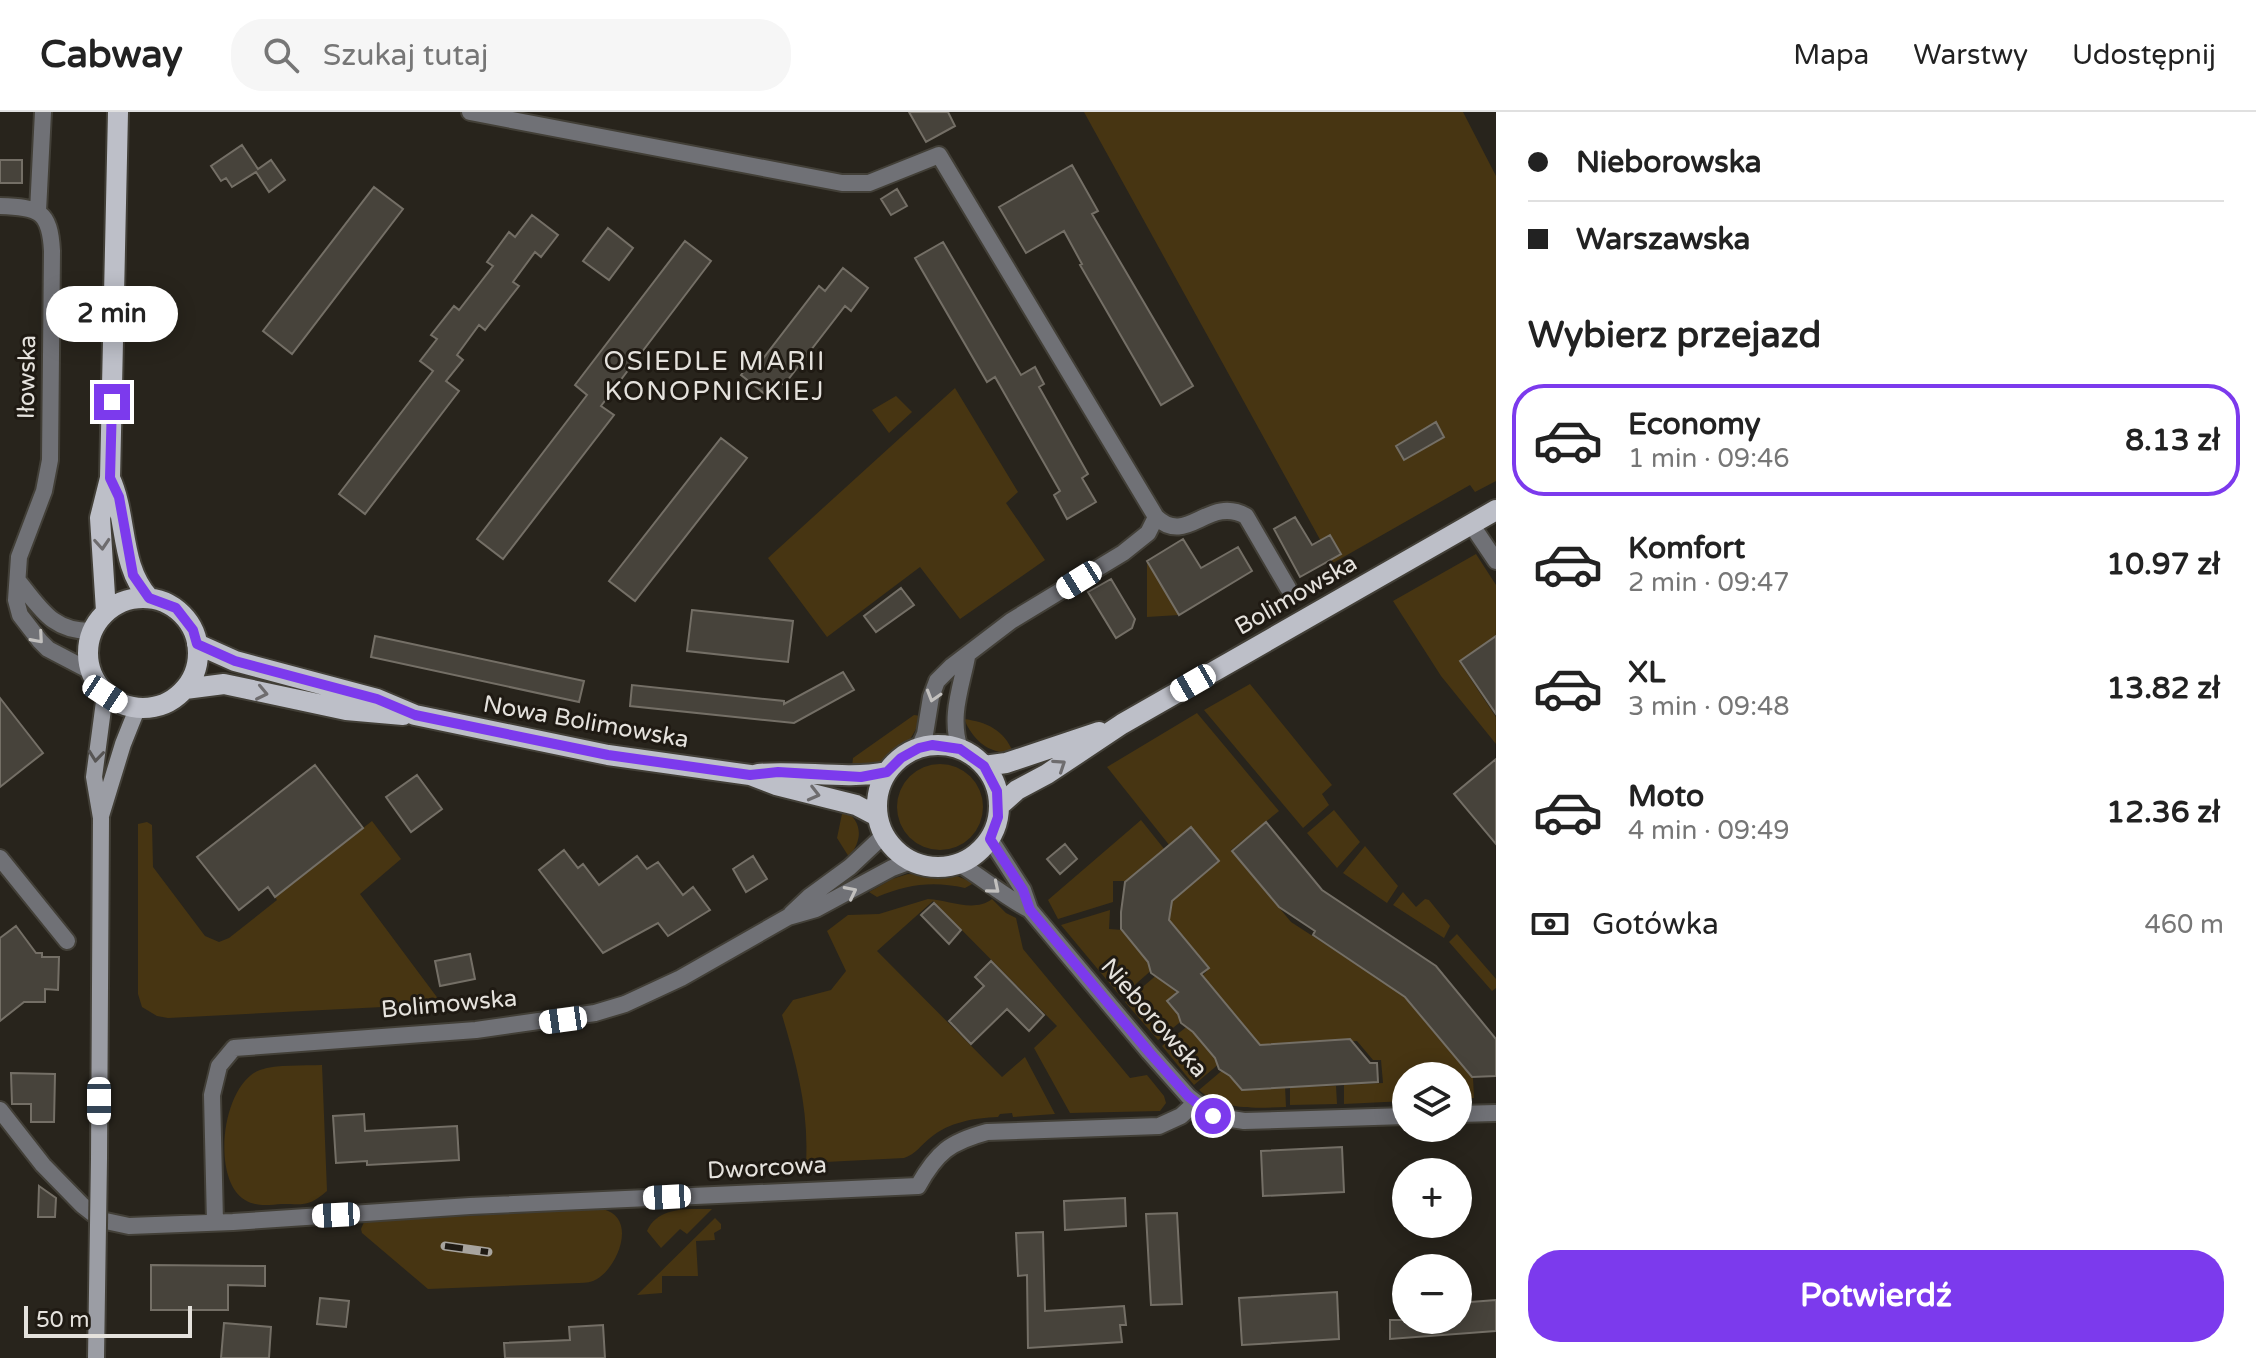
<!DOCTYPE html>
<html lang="pl">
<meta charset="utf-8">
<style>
body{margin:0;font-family:"Varela Round",sans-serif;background:#f6f6f6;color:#222;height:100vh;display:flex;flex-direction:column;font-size:30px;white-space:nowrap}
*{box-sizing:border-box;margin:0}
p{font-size:26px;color:#767676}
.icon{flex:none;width:44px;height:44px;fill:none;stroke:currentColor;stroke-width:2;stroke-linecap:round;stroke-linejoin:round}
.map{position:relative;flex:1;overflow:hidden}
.details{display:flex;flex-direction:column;background:#fff;width:760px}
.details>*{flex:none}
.hud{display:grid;align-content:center;height:176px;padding:0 32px;background:#fff}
.fabs{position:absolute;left:1392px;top:950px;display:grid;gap:16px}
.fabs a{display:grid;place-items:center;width:80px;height:80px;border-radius:50%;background:#fff;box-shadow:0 4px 20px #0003;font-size:40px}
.scale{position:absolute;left:24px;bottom:20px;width:168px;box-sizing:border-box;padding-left:8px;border:4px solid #e5e2dd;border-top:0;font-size:22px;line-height:28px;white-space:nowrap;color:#e5e2dd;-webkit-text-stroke:6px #1f1a13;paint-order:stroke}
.end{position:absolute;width:36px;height:36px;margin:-18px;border:10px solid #7c3aed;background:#fff;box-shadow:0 0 0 4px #fff}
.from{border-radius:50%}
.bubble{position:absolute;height:56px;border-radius:28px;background:#fff;box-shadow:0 4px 20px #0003;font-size:26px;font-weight:700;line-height:56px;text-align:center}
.car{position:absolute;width:24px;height:48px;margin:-24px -12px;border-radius:10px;box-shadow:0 0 6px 2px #0007;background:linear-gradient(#fff 24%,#345 0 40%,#fff 0 76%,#345 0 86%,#fff 0)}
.hud b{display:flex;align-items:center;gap:28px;height:76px;font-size:30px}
.hud b+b{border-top:2px solid #e0e0e0}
.hud i{width:20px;height:20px;background:#222}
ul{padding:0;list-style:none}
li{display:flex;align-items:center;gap:24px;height:112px;margin:0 16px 12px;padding:0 16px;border:4px solid transparent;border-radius:32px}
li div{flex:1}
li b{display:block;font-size:30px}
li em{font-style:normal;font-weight:700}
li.current{border-color:#7c3aed}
li>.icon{width:72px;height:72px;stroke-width:1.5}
h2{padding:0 32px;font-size:36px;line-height:96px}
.pay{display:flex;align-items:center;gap:20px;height:88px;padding:0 32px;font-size:30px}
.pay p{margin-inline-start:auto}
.primary-button{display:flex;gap:16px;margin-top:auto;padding:16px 32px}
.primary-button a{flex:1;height:92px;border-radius:32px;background:#7c3aed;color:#fff;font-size:32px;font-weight:700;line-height:92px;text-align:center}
header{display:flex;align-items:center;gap:48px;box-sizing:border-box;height:112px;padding:0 40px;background:#fff;border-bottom:2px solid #e0e0e0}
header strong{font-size:38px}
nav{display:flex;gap:44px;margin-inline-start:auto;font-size:28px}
.search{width:560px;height:72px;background:#f6f6f6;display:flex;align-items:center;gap:20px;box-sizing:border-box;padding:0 28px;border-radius:32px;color:#767676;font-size:30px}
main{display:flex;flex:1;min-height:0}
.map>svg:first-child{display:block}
</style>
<header>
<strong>Cabway</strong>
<div class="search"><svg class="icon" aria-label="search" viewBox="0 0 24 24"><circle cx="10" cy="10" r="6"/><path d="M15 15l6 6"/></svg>Szukaj tutaj</div>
<nav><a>Mapa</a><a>Warstwy</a><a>Udostępnij</a></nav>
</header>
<main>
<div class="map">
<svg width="1496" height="1246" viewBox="0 0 1496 1246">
<rect width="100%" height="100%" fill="#28241c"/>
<!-- green -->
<path fill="#473512" d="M1084,0H1463L1496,64V369L1475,380L1470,373L1333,451Z
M955,276L1018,380L1006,391L1045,448L960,507L920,455L827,525L768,446Z
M896,284L912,300L889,321L872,298Z
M1476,442L1496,473V525L1460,551L1496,605V632L1441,564L1393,489Z
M1147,449L1179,503L1147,505Z
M1250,572L1332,673L1322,682L1329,693L1303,716L1204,598Z
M1197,601L1279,699L1231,738L1291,810L1402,882L1473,966L1474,986H1458V964H1406V989L1344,992V973L1383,971L1381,948H1373L1357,929L1258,934L1201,865L1207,859L1161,804L1164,788L1218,746L1192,715L1170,734L1107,655Z
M914,603L921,604C915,624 900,646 878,653C870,656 860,655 852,656L853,646Z
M964,607C987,610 1004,618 1013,640C989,643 973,628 964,607Z
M897 695a43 43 0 1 1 86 0a43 43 0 1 1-86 0Z
M843,697C863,709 863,728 849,745L837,726Z
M1334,698L1360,730L1337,756L1307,721Z
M1141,708L1165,738L1127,769H1113V790L1058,807L1048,788Z
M372,709L401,747L360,782L442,892L168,906L157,904L142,895L138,882V712L147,710L152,713L153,755L205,824L219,830L229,826L277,788L275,785Z
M1365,734L1398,774L1387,791L1343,761Z
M908,762L957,764L974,771L965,776C933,769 908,772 877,785L869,780L892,767Z
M1403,780L1416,795L1425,787L1429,788L1450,814L1444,826L1393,793Z
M928,787C949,788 974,801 992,787L1006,801L1016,806L1023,837L1130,966L1147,963L1164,984L1166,991L1160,999L1070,1001L1034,936L1057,914L933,789L877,839L1002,965L1025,945L1055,1002L1013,1005L1012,1001L1000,1002L998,1005C974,1006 949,1010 930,1026C921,1033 916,1042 904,1046L806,1051C809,999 797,953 782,903L793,888L831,878L846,859L827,819L848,803L879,802Z
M1110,798L1109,817L1122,818L1154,856L1121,885L1061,813Z
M1457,822L1496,867V876L1492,879L1449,830Z
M1159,861L1177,882L1184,907L1158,928L1125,890Z
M1189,913L1220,951L1194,973L1162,934Z
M322,953L327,1079C308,1095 305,1092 282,1092C269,1093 256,1095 245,1088C211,1068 221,973 260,958C277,952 303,954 322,953Z
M1225,956L1285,974L1286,995C1256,996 1223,999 1199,978Z
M1336,974L1337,992L1290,993V975Z
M602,1097C637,1104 620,1153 597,1167C592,1170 586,1171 579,1171L428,1177L362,1121L361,1117L364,1110L373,1109Z
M712,1097L687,1122L680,1117L661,1136L647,1119C658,1094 688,1097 712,1097Z
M715,1106L721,1112V1117L714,1121L715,1128L696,1129L698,1164H662V1181L637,1183Z"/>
<!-- building -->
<path fill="#47433b" stroke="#746f66" stroke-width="2" d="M909,0H948L955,14L926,30Z
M242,33L258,57L271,48L285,68L269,80L256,60L232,75L226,66L221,69L211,54Z
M0,48H22V71H0Z
M1072,53L1098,99L1092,102L1193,274L1161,293L1080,153L1082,152L1064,119L1026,141L999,95Z
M374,75L403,97L292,242L263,219Z
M897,77L907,94L891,103L881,87Z
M532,103L558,123L541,145L535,140L513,170L519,174L485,218L479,213L457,243L463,248L446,269L459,279L365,402L339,382L433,259L420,249L437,227L431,223L454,194L459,198L493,154L487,150L509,120L515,125Z
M608,116L633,136L609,168L583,149Z
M685,129L711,149L601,294L614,303L503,447L477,427L587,283L575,273Z
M943,130L1021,263L1035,255L1044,272L1039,275L1088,362L1082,366L1096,390L1067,407L1054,383L1060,379L995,265L987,270L915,146Z
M843,156L868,176L851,199L845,194L784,273L778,269L766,283L741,263L752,249L758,253L819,174L825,179Z
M1436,310L1444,325L1404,348L1396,334Z
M721,326L747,346L635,489L609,469Z
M1295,405L1312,433L1330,423L1341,442L1300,465L1274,417Z
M1183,427L1201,456L1238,435L1252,459L1179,503L1147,449Z
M1111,467L1135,507L1132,516L1116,526L1088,480Z
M901,476L914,493L876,520L864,504Z
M692,498L793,509L788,550L687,539Z
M375,524L584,569L579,590L371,545Z
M1496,524V602L1460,549Z
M843,560L854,578L794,611L630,594L632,573L784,589V592Z
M0,586L43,641L0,675Z
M1496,647V732L1454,682Z
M315,653L363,716L275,785L268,775L239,798L197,745Z
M417,663L442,697L411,720L386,685Z
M1266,710L1322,778L1436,854L1496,927V964L1472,965L1405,885L1313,823L1315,819L1279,795L1232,739Z
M1191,715L1219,749L1172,789L1169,808L1209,856L1201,862L1260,933L1350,927L1370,951H1377L1378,970L1242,978L1230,964L1219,957L1215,946L1193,920L1181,911L1178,902L1167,889L1178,880L1151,861L1148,850L1121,817V800L1125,770Z
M1065,732L1077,747L1060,762L1047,747Z
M564,738L578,756L583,752L599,773L637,744L647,757L658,750L683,783L693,775L710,798L668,824L658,811L603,841L539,758Z
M753,744L767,767L746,780L733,757Z
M934,791L961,818L949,832L921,803Z
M16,814L36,841H42V845H59L58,878L45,877V890H24L0,909V826Z
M470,842L475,867L440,874L435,849Z
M991,849L1044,903L1029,919L1007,897L971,932L949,909L984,874L975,865Z
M11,961L55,962L54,1010H31V992H12Z
M364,1002L365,1019L457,1014L459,1048L367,1053V1049L336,1051L333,1004Z
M1342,1035L1344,1080L1263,1084L1261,1039Z
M39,1074L56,1086L55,1105H38Z
M1125,1086L1126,1114L1065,1118L1064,1089Z
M1177,1101L1182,1192L1151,1193L1146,1102Z
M1043,1120L1045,1199L1124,1194L1126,1213H1120L1122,1230L1028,1236L1027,1163L1018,1164L1016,1121Z
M151,1153L265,1154V1174L228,1173V1198H151Z
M1337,1180L1339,1227L1242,1233L1239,1186Z
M320,1186L349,1189L346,1215L317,1212Z
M1496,1188V1219L1390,1227V1208H1458V1191Z
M224,1211L271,1215L269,1246H221Z
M603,1213L605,1246H505L504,1231L570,1228L569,1215Z"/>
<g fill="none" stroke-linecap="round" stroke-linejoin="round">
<defs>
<path id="street" d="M470,0L842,71H869L939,43L1156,405C1187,435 1208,383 1246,404L1288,476
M0,94C39,95 50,99 52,139L50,348L44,379L19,445L16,488L20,503L40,529L48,537L90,559
M38,99L43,0
M1471,412L1496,449
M19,470C41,497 53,520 92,519
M919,636L925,622L931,585L937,569L952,554L1011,509L1123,441L1148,421L1156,405
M960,637C949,605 961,576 967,545
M990,727L1023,778L1030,798L1149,940L1188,984L1213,1004L1244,1009L1406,1004
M0,746L67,829
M960,752C984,767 1005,785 1030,798
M791,802L809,785L850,755L884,723
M0,998L43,1053L82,1093L101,1108L129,1114L233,1110L470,1094L918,1074C937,1040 950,1030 987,1020L1159,1014L1181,1004L1195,991
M1458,1002L1496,1001
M215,1110L212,983L219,954L234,936L476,918L595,901L625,892L681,866L788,805L816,797L892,756L911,749"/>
<path id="secondary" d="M101,704L123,632L137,597
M99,1047L101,706L94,665L105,582"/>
<path id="primary" d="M110,366C128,405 119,453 149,486
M88 541a55 55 0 1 1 110 0a55 55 0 1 1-110 0Z
M106,499L100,406L110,366L118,0
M197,532L235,549L377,587L415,603L608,643L750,663L776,673L856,693L877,704
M185,577L224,572L346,598L403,603
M877 694a61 61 0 1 1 122 0a61 61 0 1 1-122 0Z
M984,654L1006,651L1099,620
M758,662C801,658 844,668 887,660
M999,694L1017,678L1047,662L1122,612L1496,398"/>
</defs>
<!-- street casing -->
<use href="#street" stroke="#423f37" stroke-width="20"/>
<!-- secondary casing -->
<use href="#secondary" stroke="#423f37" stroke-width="20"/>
<!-- primary casing -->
<use href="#primary" stroke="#423f37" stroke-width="24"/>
<!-- street -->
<use href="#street" stroke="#707176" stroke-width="16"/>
<!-- secondary -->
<use href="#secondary" stroke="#9b9da4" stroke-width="16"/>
<!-- primary -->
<use href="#primary" stroke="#bdbfc8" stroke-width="20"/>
<defs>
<path id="rail" d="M445,1134L488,1140"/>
</defs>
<!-- rail casing -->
<use href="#rail" stroke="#a8a49e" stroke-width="9"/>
<!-- rail -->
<use href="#rail" stroke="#1f1a13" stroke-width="6" stroke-dasharray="18" stroke-linecap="butt"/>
<defs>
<path id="secondary-bridge" d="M96,1246L99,1047"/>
</defs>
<!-- secondary-bridge casing -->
<use href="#secondary-bridge" stroke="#423f37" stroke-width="20" stroke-linecap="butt"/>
<!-- secondary-bridge -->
<use href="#secondary-bridge" stroke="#9b9da4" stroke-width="16"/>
</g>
<!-- one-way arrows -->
<defs><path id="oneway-chevron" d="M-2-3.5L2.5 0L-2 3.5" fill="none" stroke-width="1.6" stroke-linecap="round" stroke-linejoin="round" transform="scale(2)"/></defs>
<g stroke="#6e6c6e">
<use href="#oneway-chevron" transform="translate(102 432) rotate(86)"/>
<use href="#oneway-chevron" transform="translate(262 581) rotate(12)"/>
<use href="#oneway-chevron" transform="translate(1060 653) rotate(-34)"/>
<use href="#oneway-chevron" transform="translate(814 682) rotate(14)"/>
</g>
<g stroke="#c2c0be">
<use href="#oneway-chevron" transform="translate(38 526) rotate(49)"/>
<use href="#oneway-chevron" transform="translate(933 584) rotate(107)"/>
<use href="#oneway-chevron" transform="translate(994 776) rotate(40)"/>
<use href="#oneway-chevron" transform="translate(851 780) rotate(-27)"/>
</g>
<use stroke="#575554" href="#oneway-chevron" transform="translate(96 644) rotate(96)"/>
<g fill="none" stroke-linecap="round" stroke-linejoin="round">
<!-- route -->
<path stroke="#7c3aed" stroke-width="10" d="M112,290L110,366L119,385L133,463L149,486L176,496L193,518L197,532L235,549L377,587L415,603L608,643L750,663L778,660L861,665L887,660L901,646L919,636L932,633L960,637L984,654L997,679L998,705L990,727L1023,778L1030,798L1149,940L1188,984L1213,1004"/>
</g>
<g text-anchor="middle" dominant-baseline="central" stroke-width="6" stroke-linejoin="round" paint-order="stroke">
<!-- street labels -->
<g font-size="24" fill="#e5e2dd" stroke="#1f1a13">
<text transform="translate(27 265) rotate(-89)">Iłowska</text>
<text transform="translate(1296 483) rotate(-30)">Bolimowska</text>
<text transform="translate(586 610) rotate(10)">Nowa Bolimowska</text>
<text transform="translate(449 892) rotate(-5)">Bolimowska</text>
<text transform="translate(1154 906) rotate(49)">Nieborowska</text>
<text transform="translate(767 1056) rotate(-3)">Dworcowa</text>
</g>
<!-- neighbourhood labels -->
<g font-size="26" letter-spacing="2" fill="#e5e2dd" stroke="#1f1a13">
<text x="715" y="249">OSIEDLE MARII<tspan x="715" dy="30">KONOPNICKIEJ</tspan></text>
</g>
</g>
</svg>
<div class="fabs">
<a><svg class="icon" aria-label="layers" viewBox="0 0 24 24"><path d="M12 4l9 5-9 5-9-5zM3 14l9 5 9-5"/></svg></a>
<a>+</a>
<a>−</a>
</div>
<div class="scale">50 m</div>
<i class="end from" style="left:1213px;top:1004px"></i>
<i class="end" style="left:112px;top:290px"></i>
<div class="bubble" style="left:46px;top:174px;width:132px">2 min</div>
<i class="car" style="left:1079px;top:468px;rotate:238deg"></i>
<i class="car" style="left:1193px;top:571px;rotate:240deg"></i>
<i class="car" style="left:105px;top:582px;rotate:123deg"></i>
<i class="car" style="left:563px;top:908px;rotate:262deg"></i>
<i class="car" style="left:99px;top:989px;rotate:180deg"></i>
<i class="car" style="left:667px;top:1085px;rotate:267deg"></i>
<i class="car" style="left:336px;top:1103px;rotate:267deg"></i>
</div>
<section class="details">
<div class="hud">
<b><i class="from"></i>Nieborowska</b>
<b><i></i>Warszawska</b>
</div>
<h2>Wybierz przejazd</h2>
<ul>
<li class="current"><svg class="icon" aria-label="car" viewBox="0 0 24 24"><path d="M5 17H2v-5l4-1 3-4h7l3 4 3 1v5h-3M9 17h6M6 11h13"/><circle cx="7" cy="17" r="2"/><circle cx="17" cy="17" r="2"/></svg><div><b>Economy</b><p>1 min · 09:46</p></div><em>8.13 zł</em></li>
<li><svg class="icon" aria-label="car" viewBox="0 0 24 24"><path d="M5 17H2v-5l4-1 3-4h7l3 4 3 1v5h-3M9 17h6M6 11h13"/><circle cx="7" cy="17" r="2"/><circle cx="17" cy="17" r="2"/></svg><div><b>Komfort</b><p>2 min · 09:47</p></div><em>10.97 zł</em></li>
<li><svg class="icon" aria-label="car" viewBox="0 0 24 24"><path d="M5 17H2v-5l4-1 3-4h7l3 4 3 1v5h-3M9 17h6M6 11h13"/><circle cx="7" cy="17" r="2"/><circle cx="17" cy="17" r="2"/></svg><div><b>XL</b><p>3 min · 09:48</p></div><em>13.82 zł</em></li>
<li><svg class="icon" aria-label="car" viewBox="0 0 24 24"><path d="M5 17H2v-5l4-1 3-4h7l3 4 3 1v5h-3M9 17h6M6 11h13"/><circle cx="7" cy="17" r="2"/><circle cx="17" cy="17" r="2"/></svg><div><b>Moto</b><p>4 min · 09:49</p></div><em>12.36 zł</em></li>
</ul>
<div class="pay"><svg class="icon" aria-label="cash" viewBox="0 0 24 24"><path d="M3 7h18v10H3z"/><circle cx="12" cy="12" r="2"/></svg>Gotówka<p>460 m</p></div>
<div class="primary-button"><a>Potwierdź</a></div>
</section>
</main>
